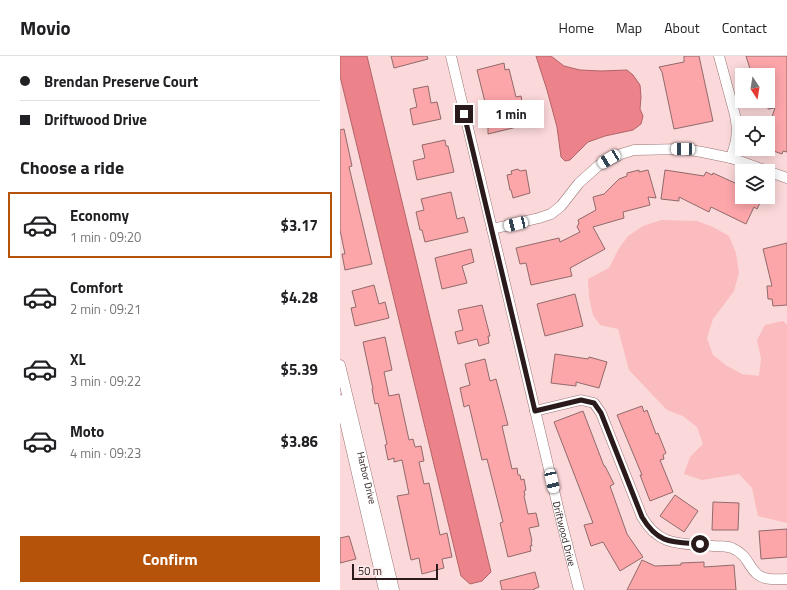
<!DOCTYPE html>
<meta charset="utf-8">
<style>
body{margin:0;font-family:"Titillium Web",sans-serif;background:#f6f6f6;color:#202124;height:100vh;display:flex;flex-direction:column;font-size:15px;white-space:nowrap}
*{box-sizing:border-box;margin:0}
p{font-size:13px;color:#757577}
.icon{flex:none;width:22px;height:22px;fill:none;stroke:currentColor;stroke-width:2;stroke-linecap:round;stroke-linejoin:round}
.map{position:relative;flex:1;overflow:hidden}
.panel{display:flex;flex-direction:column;background:#fff;width:340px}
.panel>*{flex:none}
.hud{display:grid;align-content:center;height:88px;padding:0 20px;background:#fff}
.needle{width:26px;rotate:168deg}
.buttons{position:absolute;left:395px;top:12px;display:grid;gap:8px}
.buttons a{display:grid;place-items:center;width:40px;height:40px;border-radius:0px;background:#fff;box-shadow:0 2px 10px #0003;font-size:20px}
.scale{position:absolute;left:12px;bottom:10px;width:86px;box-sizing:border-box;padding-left:4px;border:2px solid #2a1a1b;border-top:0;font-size:11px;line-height:14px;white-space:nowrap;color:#2a1a1b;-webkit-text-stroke:3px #fceaea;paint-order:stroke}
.end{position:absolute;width:18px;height:18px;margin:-9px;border:5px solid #2a1a1b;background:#fff;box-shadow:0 0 0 2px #fff}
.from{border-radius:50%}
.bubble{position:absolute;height:28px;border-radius:0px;background:#fff;box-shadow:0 2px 10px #0003;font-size:13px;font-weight:700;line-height:28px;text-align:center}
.car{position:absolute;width:12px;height:24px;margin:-12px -6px;border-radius:5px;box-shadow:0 0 3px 1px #0007;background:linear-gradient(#fff 24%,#345 0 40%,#fff 0 76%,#345 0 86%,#fff 0)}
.hud b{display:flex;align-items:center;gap:14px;height:38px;font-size:15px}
.hud b+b{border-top:1px solid #e0e0e0}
.hud i{width:10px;height:10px;background:#202124}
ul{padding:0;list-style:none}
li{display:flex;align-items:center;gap:12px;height:66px;margin:0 8px 6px;padding:0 12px;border:2px solid transparent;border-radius:0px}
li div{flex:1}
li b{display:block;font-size:15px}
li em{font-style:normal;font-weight:700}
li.on{border-color:#b45309}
li>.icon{width:36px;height:36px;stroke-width:1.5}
h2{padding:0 20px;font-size:18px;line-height:48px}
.primary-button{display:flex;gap:8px;margin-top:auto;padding:8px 20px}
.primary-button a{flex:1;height:46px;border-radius:0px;background:#b45309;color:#fff;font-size:16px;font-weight:700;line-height:46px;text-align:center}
header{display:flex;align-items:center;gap:24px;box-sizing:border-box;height:56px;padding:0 20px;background:#fff;border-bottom:1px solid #e0e0e0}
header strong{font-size:19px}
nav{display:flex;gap:22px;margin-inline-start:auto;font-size:14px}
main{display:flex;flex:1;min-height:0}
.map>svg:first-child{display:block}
</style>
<header>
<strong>Movio</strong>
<nav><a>Home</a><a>Map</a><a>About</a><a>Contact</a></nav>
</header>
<main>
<section class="panel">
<div class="hud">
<b><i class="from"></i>Brendan Preserve Court</b>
<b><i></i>Driftwood Drive</b>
</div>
<h2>Choose a ride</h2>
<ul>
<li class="on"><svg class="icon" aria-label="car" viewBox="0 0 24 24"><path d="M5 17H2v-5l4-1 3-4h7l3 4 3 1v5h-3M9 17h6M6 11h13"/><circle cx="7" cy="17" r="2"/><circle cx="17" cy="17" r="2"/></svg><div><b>Economy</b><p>1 min · 09:20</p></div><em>$3.17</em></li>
<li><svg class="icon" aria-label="car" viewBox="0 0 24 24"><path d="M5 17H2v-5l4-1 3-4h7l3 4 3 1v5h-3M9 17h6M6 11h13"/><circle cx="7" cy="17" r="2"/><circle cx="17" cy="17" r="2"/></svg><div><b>Comfort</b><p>2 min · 09:21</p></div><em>$4.28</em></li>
<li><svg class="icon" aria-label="car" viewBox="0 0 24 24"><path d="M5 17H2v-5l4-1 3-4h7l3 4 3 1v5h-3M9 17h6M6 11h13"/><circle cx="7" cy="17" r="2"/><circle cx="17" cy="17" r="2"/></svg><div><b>XL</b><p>3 min · 09:22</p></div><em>$5.39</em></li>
<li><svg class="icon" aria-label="car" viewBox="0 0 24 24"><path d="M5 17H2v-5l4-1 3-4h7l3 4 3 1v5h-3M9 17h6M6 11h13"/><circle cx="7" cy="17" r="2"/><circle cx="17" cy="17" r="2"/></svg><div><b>Moto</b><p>4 min · 09:23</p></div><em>$3.86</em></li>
</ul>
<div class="primary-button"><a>Confirm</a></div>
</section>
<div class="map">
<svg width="447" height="534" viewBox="0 0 447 534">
<rect width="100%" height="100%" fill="#fbd8d9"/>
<!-- green -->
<path fill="#fabcbe" d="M321,164L357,165L373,171L389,180L396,197L399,217L394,235L373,263L367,282L373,299L387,310L402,318L419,320L421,302L417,284L425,269L443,265L447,269V467L418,460L412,432L399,418L362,424L344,418L350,401L363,388L357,371L343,360L327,354L289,314L278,273L260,269L253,259L249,241L248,223L269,212L278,194L288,180L303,170Z"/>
<!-- water -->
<path fill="#ec838a" stroke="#b26469" d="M0,0H27L151,516L142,525L130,528L121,520L0,20Z
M196,0H211L224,10L240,14L261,15L287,14L293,19L300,29L301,41L300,53L303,60L301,68L293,74L265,80L248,86L230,104L225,105L221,101L217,71L207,34Z"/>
<!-- building -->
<path fill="#fda6aa" stroke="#906a6b" d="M51,0H87L88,3L54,12Z
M344,0H359L373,65L334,73L322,16L319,11L344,6Z
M406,0H447V96L443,95L442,98L428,93V72L435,52L428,53V16L412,19Z
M164,7L165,14L169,13L176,41L181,40L183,51L180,52L183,66L181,70L148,78V61L145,62L142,47L145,46L137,14Z
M88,30L91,47L97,46L101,63L73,69L70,53L77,51L73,33Z
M4,73L12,110L9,111L32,208L5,214L2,198H5L0,174V74Z
M105,84L106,90H108L114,116L77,124L73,105L85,102L82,89Z
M178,113L180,115L186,114L190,137L173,142L171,134H170L167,119L172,118L171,115Z
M299,114V116L308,114L316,142L308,141L310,149L283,156L284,162L253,171L265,193L230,212L232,220L191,229L186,207L180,208L176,192L219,182L220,186L240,176L237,171L239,167L238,164L256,154L253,141L264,138L279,123L287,120V117Z
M325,114L364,120L366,116L372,119L373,117L395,127L402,114V141H423L417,153L414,151L406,168L371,151L369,156L339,141V145L321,143Z
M111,136L117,163L124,161L128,176L85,186L82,174H80L76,156L84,154L81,143Z
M447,187V249L433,250L432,243H428L427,230H432L423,193Z
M131,193L134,206L122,210L127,227L102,233L95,202Z
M34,229L39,248L45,246L49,262L15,270L11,252L16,251L12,235Z
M235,238L243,270L205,280L197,248Z
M142,249L150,280H148L149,287L139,290L137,283L118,288L115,276L123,274L118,254Z
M45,281L52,314L44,316L49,340L59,338L69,384L73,383L75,391L81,390L84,405L79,406L84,428L89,427L100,479L107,477L112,501L102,503L104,512L82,518L79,502L71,504L57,440L69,438L62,404L54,406V402L48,404L45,389L47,388L38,347L35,348L32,333H33L23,286Z
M215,298L248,303L249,301L267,306L259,332L236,326V330L211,327Z
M145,303L150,325L156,323L168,369L162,370L172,413L177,412L178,419H180L181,424L184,423L186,434L184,435L185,439L184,440L188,458L196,457L199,470L189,472L192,485L191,486L192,490H190L191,495L168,501L160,467L163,466L147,403L142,404L129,349L124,351L120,332L130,329L125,308Z
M302,350L304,356L307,354L316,378L318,377L326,397L323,399L324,403L320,404L333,436L310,445L300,419H302L277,359Z
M243,355L264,410H265L274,428L270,430L287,478L303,501L280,515L263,486L251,490L244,469L253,467L214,366Z
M335,439L358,455L344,476L320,460Z
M373,446L399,447L398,474H372Z
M447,473V501L421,503L419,475Z
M9,480L16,503L0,507V482Z
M302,504L315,510L341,509V507L364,506V511L394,509L396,534H287Z
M195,516L199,531L194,533V534H162L160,525Z"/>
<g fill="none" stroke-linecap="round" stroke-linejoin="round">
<defs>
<g id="street">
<path id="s1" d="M111,0L222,468L239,534"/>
<path d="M379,0L395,59L397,72L396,85L391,102"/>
<path d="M152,173L199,162L211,158L221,150L239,127L258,110L281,98L294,94L343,93L362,96L391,102L447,122"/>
<path id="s2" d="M0,309L54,534"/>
<path d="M0,344L44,534"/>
<path d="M195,355L241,344L254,347L261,357L302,461C320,492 342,487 374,490C380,490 387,490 392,492C408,499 407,509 417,518C425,525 438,523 447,523"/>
</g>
</defs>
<!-- street casing -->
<use href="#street" stroke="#9a7475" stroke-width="11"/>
<!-- street -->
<use href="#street" stroke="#fff" stroke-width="10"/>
</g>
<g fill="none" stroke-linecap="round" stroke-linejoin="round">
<!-- route -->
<path stroke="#2a1a1b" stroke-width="5" d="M124,58L195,355L241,344L254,347L261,357L302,461C318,488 332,486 360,488"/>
</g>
<g text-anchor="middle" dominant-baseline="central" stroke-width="3" stroke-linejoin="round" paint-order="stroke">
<!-- street labels -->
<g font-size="10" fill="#2a1a1b" stroke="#fceaea">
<text stroke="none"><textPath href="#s2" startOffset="116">Harbor Drive</textPath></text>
<text stroke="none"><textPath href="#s1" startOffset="491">Driftwood Drive</textPath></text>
</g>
</g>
</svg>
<div class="buttons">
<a><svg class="needle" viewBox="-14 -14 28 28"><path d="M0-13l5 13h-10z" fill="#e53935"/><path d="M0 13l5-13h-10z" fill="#757577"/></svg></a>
<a><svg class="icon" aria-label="locate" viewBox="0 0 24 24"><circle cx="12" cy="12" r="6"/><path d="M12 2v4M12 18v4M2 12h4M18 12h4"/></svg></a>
<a><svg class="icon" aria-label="layers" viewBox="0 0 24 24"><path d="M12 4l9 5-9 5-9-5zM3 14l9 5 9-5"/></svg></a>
</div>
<div class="scale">50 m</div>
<i class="end from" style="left:360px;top:488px"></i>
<i class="end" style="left:124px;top:58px"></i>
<div class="bubble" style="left:138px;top:44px;width:66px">1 min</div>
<i class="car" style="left:343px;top:93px;rotate:270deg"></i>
<i class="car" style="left:269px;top:103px;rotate:239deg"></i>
<i class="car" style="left:176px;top:168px;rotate:257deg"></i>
<i class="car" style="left:212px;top:425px;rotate:167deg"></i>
</div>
</main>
